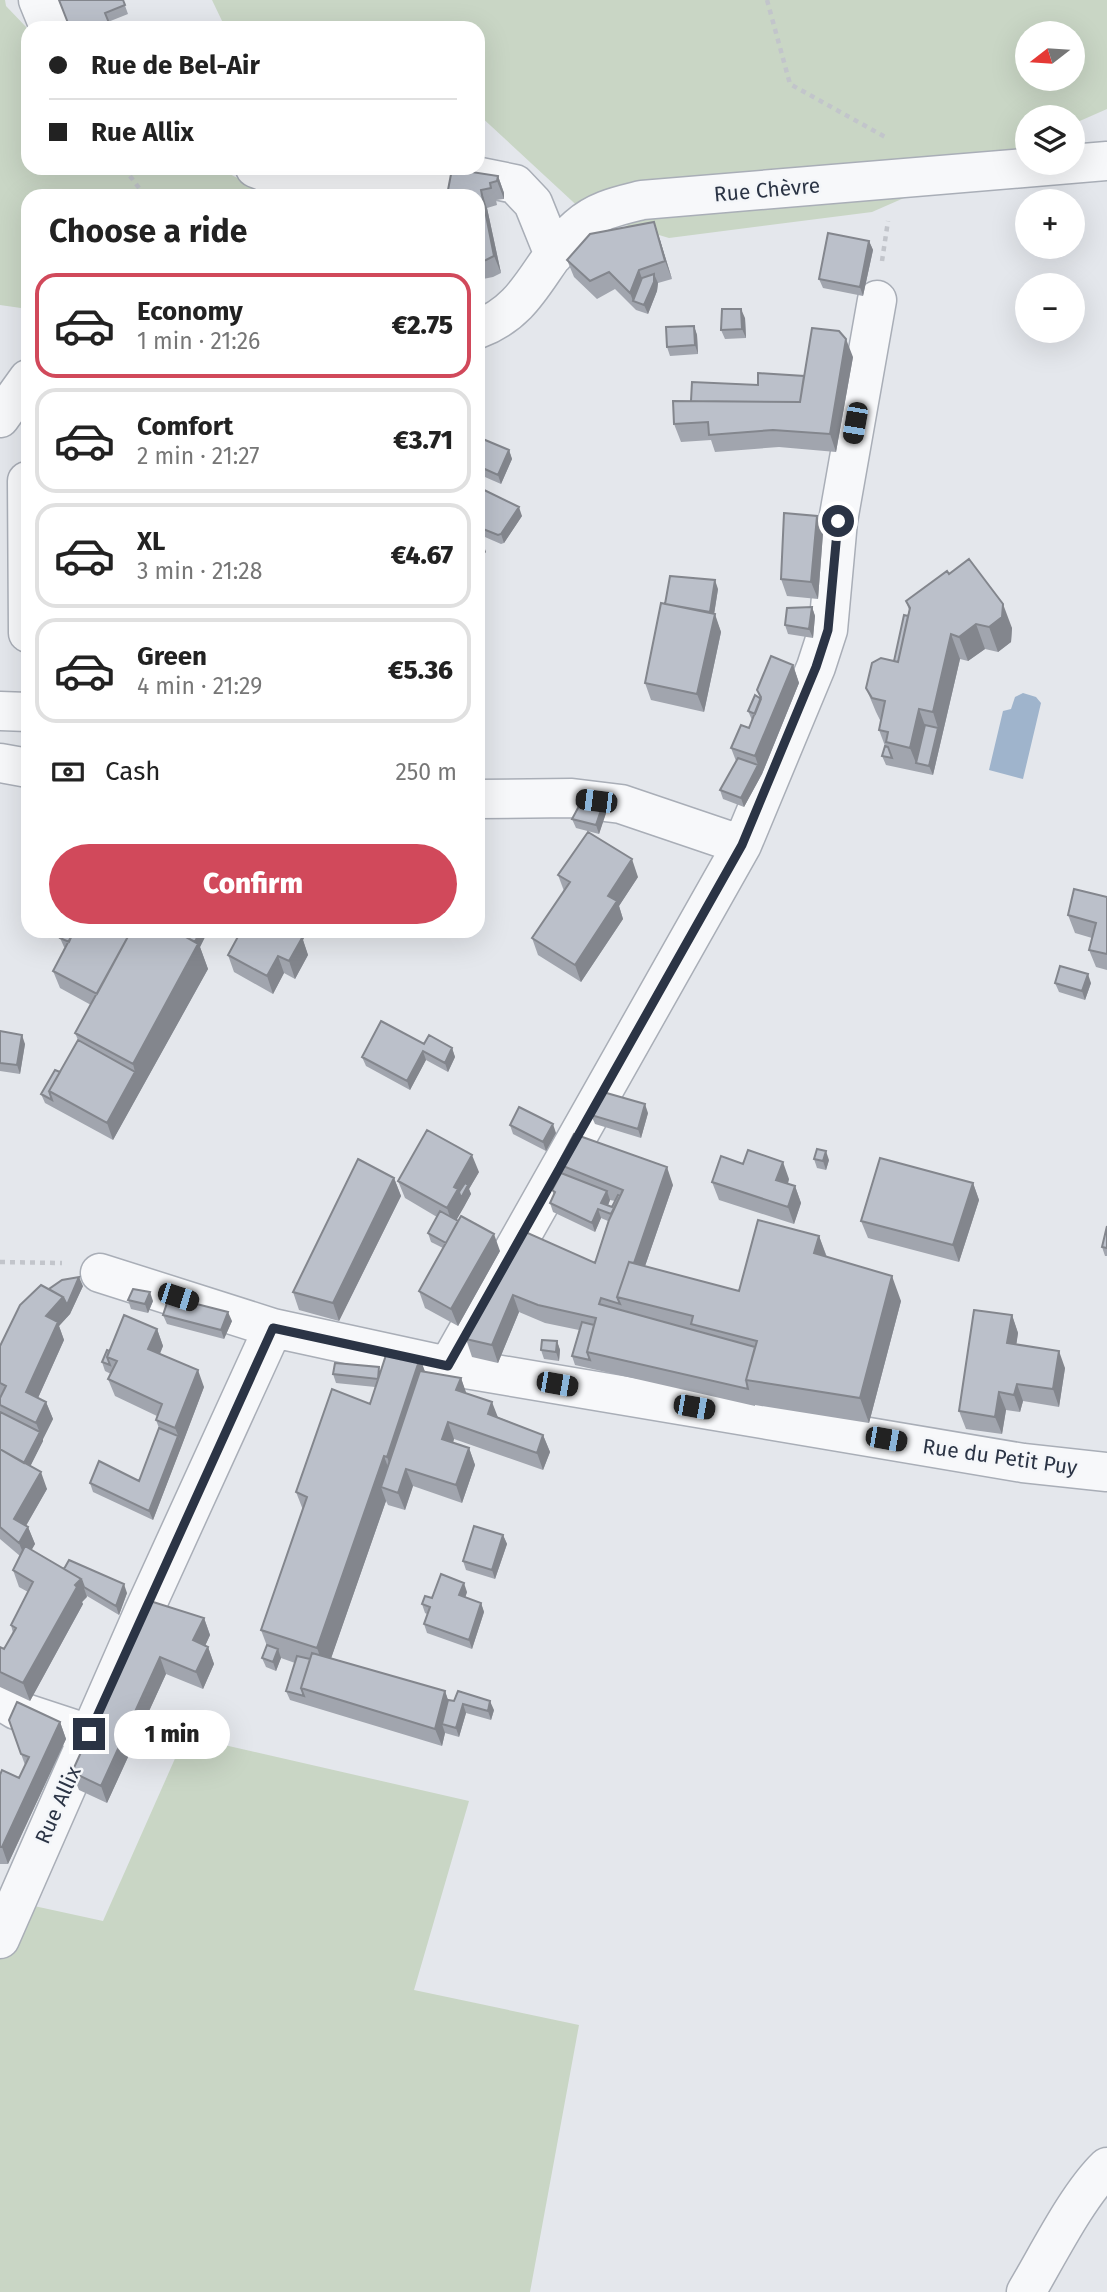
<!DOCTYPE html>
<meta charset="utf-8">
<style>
body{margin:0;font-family:"Fira Sans",sans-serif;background:#f2f2f2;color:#222;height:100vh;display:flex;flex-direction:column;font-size:26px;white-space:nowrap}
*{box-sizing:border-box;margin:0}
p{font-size:23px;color:#767676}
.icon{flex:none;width:38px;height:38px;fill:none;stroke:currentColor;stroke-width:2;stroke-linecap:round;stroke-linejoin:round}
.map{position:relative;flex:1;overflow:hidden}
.side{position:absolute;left:21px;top:189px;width:464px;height:749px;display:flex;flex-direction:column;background:#fff;border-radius:21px;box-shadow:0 7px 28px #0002}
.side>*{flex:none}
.top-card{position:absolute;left:21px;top:21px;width:464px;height:154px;border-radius:21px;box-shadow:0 7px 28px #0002;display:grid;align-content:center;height:154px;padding:0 28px;background:#fff}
.needle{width:46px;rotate:253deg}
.buttons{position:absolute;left:1015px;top:21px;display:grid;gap:14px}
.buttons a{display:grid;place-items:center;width:70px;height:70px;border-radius:50%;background:#fff;box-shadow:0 7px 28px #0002;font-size:35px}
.end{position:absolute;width:32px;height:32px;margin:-16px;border:9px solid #2b3445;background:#fff;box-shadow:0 0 0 4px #fff}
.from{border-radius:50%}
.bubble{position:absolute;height:49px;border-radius:24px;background:#fff;box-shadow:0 7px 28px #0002;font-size:23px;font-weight:800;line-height:49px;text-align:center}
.car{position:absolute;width:21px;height:42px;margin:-21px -10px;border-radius:9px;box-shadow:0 0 5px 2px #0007;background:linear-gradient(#222 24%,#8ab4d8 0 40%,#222 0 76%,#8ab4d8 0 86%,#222 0)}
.top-card b{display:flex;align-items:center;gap:24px;height:66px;font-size:26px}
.top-card b+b{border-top:2px solid #e0e0e0}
.top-card i{width:18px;height:18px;background:#222}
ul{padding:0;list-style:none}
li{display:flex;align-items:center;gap:21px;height:105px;margin:0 14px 10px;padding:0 14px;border:4px solid #e0e0e0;border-radius:21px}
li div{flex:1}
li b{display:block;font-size:26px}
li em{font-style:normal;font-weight:800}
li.current{border-color:#d1495b}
li>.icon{width:63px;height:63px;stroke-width:1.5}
h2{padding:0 28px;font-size:32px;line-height:84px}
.pay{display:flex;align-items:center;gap:18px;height:77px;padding:0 28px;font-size:26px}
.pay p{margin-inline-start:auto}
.button{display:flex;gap:14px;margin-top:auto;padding:14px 28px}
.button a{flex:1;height:80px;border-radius:42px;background:#d1495b;color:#fff;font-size:28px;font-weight:800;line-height:80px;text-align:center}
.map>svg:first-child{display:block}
</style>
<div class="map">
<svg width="1107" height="2292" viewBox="0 0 1107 2292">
<rect width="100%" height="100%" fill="#e4e7ec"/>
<!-- green -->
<path fill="#c9d6c5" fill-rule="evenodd" d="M0,0H5L6,6L28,29V168H218L255,187L253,196H28V309L0,305Z
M212,0H1107V109L1073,124V117H1027V144L872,212L669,238L585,213L478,114V28H230L223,23ZM1027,33H1073V79H1027Z
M185,1736L469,1801L414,1990L579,2025L530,2292H0V1905L2,1899L103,1921Z"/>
<!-- water -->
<path fill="#9fb4cc" d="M1023,693L1036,697L1041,703L1023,779L989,770L1003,711L1011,709L1015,697Z"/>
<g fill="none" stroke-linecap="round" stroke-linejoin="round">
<defs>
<path id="minor" d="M38,0L47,22L53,28
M255,168L270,174L373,185L466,174L515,184L533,203L554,255
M478,329C532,309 539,261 578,227C597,210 618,206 642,200L1107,161
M0,418L28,379
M27,481L28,633
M0,711L28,712
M0,763L28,768
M478,799L572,798L621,804L742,845
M100,1273L273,1328L448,1366L1023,1463L1107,1472
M448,1366L742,845L816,667L828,630L838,521L877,300
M0,1700L16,1710L89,1734
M0,1939L143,1613L273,1328
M1026,2292C1048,2255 1077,2196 1107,2167"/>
</defs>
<!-- minor casing -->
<use href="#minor" stroke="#a9aeb7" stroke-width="41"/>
<!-- path -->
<path stroke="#c2c5cb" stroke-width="4.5" stroke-dasharray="5 5" stroke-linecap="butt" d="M767,0L790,84L887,138
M124,168L145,196
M882,261L888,221
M0,1262L62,1263"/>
<!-- minor -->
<use href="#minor" stroke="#f7f8fa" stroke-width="38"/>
</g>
<!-- wall -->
<path fill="#a1a5ae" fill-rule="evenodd" d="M59,0H123L128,14L108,22L111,28H70Z
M347,168H421L352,169Z
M498,176L504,193V199L496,200L497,205L487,208L501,273L493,277L478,280V196L448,190Z
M660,240L672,279L658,283L657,291L648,314L636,310L615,289L597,299L574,277L567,260Z
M869,241L873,250L863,296L823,288L819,279Z
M745,318L746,338L725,339L721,330Z
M694,326L697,335L698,354L670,356L667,347Z
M853,357L836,452L779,447L715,452L711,440L681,442L674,424L691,401L758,385L804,376Z
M478,437L509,450L512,459L501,484L478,474Z
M478,487L522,516L504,543L501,544L478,534Z
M817,516L823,533L818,599L787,596L781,579Z
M949,574L1012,628L1011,642L998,652L985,649L968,661L960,659L933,775L886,765L882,756L885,746L879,730L881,722L876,712L866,688L894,661L909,610L906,601Z
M718,589L714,614L721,632L704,712L651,700L645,683L665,604Z
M812,607L815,616L813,638L788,634L785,625Z
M793,665L799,683L762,774L744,807L723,799L720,790L736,761L731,748L749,728L752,720L748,711L760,698L757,690Z
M604,801L607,810L599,834L576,828L572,819Z
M558,875L638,877L619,906L623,919L581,982L538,955L532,938L564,891Z
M1107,897V970L1096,967L1089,950L1092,938L1075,933L1068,915Z
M64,931H208L200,947L208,969L113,1140L45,1103L41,1094L60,1072L78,1040L75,1033L91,1005L60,988L53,971L66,948L64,947L60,938Z
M241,931H307L303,940L308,955L295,979L284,973L273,994L234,972L228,955Z
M353,931H370L367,938Z
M1055,983H1091L1085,1000L1059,992Z
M0,1031L25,1044L20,1074L0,1071Z
M424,1044L452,1048L455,1057L448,1072L426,1060L410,1090L366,1066L362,1057Z
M648,1113L641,1138L595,1124L591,1115Z
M510,1125L556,1133L546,1151L513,1134Z
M814,1159L829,1160L826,1170L817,1168Z
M558,1164L673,1185L645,1266L739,1291L819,1236L827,1257L901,1301L869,1423L755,1405V1406L575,1365L572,1356L579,1330L545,1323L519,1312L498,1363L472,1357L466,1339L475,1321L474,1318L521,1230L595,1263L608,1221L601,1218L595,1232L553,1212L550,1203L554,1195L552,1190L561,1173ZM610,1200L615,1201L612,1207L608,1206Z
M479,1172L469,1189L471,1194L456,1220L500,1251L458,1326L425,1308L419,1291L443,1248L431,1242L428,1233L437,1217L405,1198L398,1181Z
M394,1178L401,1196L339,1321L299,1310L293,1292Z
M789,1179L788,1184L795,1186L801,1203L794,1224L719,1200L712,1182Z
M973,1183L979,1200L959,1262L868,1238L861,1221Z
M1107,1226V1256H1105L1102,1247Z
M83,1286L70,1314L59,1326L64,1340L38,1398L46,1402L53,1419L43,1439V1441L30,1466L47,1489L26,1526L28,1527L35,1544L31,1550L64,1569L127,1593L119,1615L87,1596L82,1602L83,1604L30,1701L0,1687V1647L4,1649L13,1633L11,1625L28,1592L19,1587L13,1570L20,1556L0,1539V1346L49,1289Z
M128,1300L153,1301L148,1313L131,1309Z
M163,1315L232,1321L224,1339L167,1324Z
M1012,1315L1018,1333L1016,1345L1065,1368L1059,1407L1023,1401L1020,1412L1006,1410L1002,1434L966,1429L959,1411Z
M157,1329L163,1346L160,1354L204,1387L153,1520L93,1492L90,1483L139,1481L159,1428L156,1420L157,1416L115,1396L108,1379L111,1374L105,1371L102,1362L109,1351Z
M557,1341L560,1350L559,1361L544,1359L541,1350Z
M420,1358L425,1372L461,1378L466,1394L498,1417L543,1435L550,1452L543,1470L454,1439L453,1443L469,1448L475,1465L462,1503L413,1486L405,1510L388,1505L386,1501L331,1658L445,1691L448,1700L494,1710L491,1720L466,1713L459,1737L445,1733L442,1746L290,1700L286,1691L295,1663L281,1658L276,1671L266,1667L262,1658L267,1646L261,1630L303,1510L296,1492L370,1404L375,1387L336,1383L333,1374L381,1371Z
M503,1535L507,1544L495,1579L466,1570L463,1561Z
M467,1592L465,1598L481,1603L484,1612L472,1649L427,1633L424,1624L427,1614L425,1613L422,1604L432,1598Z
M150,1601L204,1618L210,1635L205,1646L208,1647L214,1664L203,1689L166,1674L107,1803L79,1790L72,1772Z
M9,1720L60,1722L66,1739L8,1864H0V1775L19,1778L25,1765Z"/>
<!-- shaded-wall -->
<path fill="#83868d" d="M498,176L504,193V199L497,181Z
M481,190L487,208L501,273L494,256Z
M654,222L660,240L672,279L665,261Z
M869,241L873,250L863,296L860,287Z
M639,270L645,287L633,301L630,293Z
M654,274L658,283L657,291L648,314L644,305Z
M741,309L745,318L746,338L742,329Z
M694,326L697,335L698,354L695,345Z
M846,339L853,357L836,452L830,434Z
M509,450L512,459L501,484L498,475Z
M519,507L522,516L504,543L501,534Z
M817,516L823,533L818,599L811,582Z
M483,543L486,552L478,562V549Z
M715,580L718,589L713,621L710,612Z
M1003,604L1012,628L1011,642L998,652L989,627Z
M812,607L815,616L813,638L809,629Z
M715,614L721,632L704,712L697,694Z
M976,624L985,649L968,661L959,637Z
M951,634L960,659L933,775L929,766L938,728L933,712Z
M793,665L799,683L762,774L744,807L741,798L758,765L755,756Z
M919,709L928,734L916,763L910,748Z
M604,801L607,810L599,834L596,825Z
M632,859L638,877L619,906L623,919L581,982L575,965L608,896Z
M200,931H208L200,947L208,969L113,1140L107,1123L135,1072L133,1064Z
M292,931H307L303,940L308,955L295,979L289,961Z
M365,931H370L367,938Z
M278,956L284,973L273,994L267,976Z
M1088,974L1091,983L1085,1000L1082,991Z
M22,1035L25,1044L20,1074L17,1065Z
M452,1048L455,1057L448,1072L445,1063Z
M423,1051L426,1060L410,1090L407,1081Z
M645,1104L648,1113L641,1138L638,1129Z
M553,1124L556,1133L546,1151L543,1142Z
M826,1151L829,1160L826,1170L823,1161Z
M472,1155L479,1172L469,1189L471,1194L464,1207L461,1198L464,1207L453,1226L447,1208L454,1187Z
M783,1162L789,1179L783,1198L776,1180Z
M667,1167L673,1185L633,1301L622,1298Z
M394,1178L401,1196L339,1321L333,1303Z
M973,1183L979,1200L959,1262L953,1245Z
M795,1186L801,1203L794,1224L788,1207Z
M607,1191L610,1200L605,1212L601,1203Z
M598,1209L601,1218L595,1232L592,1223Z
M494,1234L500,1251L458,1326L451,1309Z
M819,1236L828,1261L814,1253Z
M892,1276L901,1301L869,1423L860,1398Z
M79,1277L83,1286L70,1314L59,1326L64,1340L33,1409L26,1392L46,1316Z
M150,1292L153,1301L148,1313L145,1304Z
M513,1295L519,1312L498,1363L492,1345Z
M228,1312L232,1321L224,1339L221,1330Z
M1012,1315L1018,1333L1014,1361L1007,1343Z
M157,1329L163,1346L154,1367L148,1349Z
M557,1341L560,1350L559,1361L556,1352Z
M1059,1351L1065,1368L1059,1407L1053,1389Z
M420,1358L429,1383L396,1482L387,1457Z
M198,1370L204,1387L182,1445L175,1428Z
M461,1378L467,1395L456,1390Z
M1017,1384L1023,1401L1020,1412L1014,1395Z
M999,1392L1006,1410L1002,1434L995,1417Z
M46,1402L53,1419L43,1439V1441L25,1477L22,1468L40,1433L36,1423Z
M492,1402L499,1420L488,1414Z
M448,1422L454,1439L448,1457L442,1439Z
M543,1435L550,1452L543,1470L537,1453Z
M178,1436L182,1445L153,1520L149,1511Z
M469,1448L475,1465L462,1503L456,1485Z
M384,1456L393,1481L381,1487L386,1501L326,1673L317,1648Z
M406,1469L413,1486L405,1510L398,1493Z
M41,1472L47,1489L20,1536L14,1519Z
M28,1527L35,1544L26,1560L19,1543Z
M503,1535L507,1544L495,1579L492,1570Z
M81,1579L87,1597L82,1602L83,1604L30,1701L23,1683L75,1585Z
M464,1583L467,1592L463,1604L459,1595Z
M124,1584L127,1593L119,1615L116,1606Z
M481,1603L484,1612L472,1649L469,1640Z
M204,1618L210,1635L200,1657L193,1640Z
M208,1647L214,1664L203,1689L196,1672Z
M278,1649L281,1658L276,1671L273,1662Z
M160,1657L166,1674L107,1803L101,1786Z
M445,1691L451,1709L442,1724L445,1733L442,1746L435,1729Z
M490,1701L494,1710L491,1720L488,1711Z
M463,1704L466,1713L459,1737L456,1728Z
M60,1722L66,1739L8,1864L2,1847Z"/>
<!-- building -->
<path fill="#bbc0ca" stroke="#83868d" stroke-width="2" d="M59,0H123L125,5L105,13L111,28H73L68,23Z
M452,169L498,176L497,181L490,183L491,188L481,190L494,256L486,260L478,262V196H410L448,190Z
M654,222L665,261L639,270L630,293L609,272L590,281L567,260L590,234Z
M828,233L869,241L860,287L819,279Z
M654,274V282L644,305L633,301L642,278Z
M722,309H741L742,329L721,330Z
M694,326L695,345L667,347L666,327Z
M812,328L839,331L846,339L830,434L773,430L709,435L708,422L674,424L673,401L800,402Z
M758,373L804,376L800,402L691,401L692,382L758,385Z
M478,437L509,450L498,475L478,466Z
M478,487L519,507L501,534L498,535L478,527Z
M784,513L817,516L811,582L781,579Z
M478,541L483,543L478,549Z
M969,559L1003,604L1002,617L989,627L976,624L959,637L951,634L933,712L919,709L910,748L886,742L888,732L879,730L885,701L872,698L866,688L872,663L881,658L898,662L910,608L906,601L947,571L949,574Z
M670,576L715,580L710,612L665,604Z
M661,603L715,614L697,694L645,683Z
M812,607L809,629L785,625L787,608Z
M904,615L908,616L898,662L894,661Z
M771,656L793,665L755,756L731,748L741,725L749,728L761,697L757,690Z
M755,695L761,699L755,714L748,711Z
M925,725L938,728L929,766L916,763Z
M885,746L888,747L892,758L882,756Z
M738,758L758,765L741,798L720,790Z
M585,795L604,801L596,825L572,819Z
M588,832L632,859L608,896L617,901L575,965L532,938L570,882L558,875Z
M1074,889L1107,897V954L1089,950L1096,923L1068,915Z
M64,931H74L69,942L60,938Z
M74,931H131L97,994L53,971Z
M131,931H175L198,944L133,1064L75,1033Z
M175,931H200L195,942Z
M241,931H292L302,938L289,961L278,956L267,976L228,955Z
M1060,966L1088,974L1082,991L1055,983Z
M381,1021L424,1044L429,1035L452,1048L445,1063L423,1051L407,1081L362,1057Z
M0,1031L22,1035L17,1065L0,1063Z
M78,1040L135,1072L107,1123L49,1091Z
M55,1070L60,1072L49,1091L52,1100L41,1094Z
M603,1092L645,1104L638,1129L591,1115Z
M519,1107L553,1124L543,1142L510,1125Z
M427,1130L472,1155L454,1187L458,1189L447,1208L398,1181Z
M574,1134L667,1167L634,1263L629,1262L617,1297L620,1304L601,1298L599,1304L755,1347L746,1380L748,1389L587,1352L596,1318L538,1305L513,1295L492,1345L466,1339L476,1320L474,1318L521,1230L595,1263L609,1220L623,1190L558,1164Z
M817,1149L826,1151L823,1161L814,1159Z
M748,1150L783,1162L776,1180L795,1186L788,1207L712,1182L721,1156L743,1164Z
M880,1158L973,1183L953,1245L861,1221Z
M358,1159L394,1178L333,1303L293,1292Z
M561,1173L607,1191L601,1203L612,1207L618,1195L620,1196L611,1214L598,1209L592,1223L550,1203L555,1192L552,1190Z
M465,1183L468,1185L461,1198L459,1192Z
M440,1211L458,1221L446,1243L428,1233Z
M461,1216L494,1234L451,1309L419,1291Z
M758,1220L819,1236L814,1253L892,1276L860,1398L746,1380L757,1341L691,1324L693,1316L617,1297L629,1262L739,1291Z
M1107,1226V1248L1102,1247Z
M79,1277L67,1305L63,1297L49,1289L62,1280Z
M41,1285L63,1297L46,1316L58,1322L26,1392L46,1402L36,1423L0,1405V1398L6,1386L0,1383V1346L20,1305Z
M133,1289L150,1292L145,1304L128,1300Z
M169,1297L228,1312L221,1330L163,1315Z
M974,1310L1012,1315L1007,1343L1059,1351L1053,1389L1017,1384L1014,1395L999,1392L995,1417L959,1411Z
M124,1315L157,1329L148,1349L198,1370L175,1428L156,1420L162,1404L108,1379L117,1361L107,1357Z
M582,1322L594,1325L587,1352L590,1360L572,1356Z
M542,1340L557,1341L556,1352L541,1350Z
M107,1350L109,1351L107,1357L110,1365L102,1362Z
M387,1352L420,1358L387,1457L384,1456L317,1648L261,1630L307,1497L296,1492L332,1389L370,1404Z
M335,1363L379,1367L378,1379L333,1374Z
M420,1371L461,1378L456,1390L492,1402L488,1414L543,1435L537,1453L448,1422L442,1439L469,1448L456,1485L406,1469L398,1493L381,1487Z
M0,1412L40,1432L24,1463L0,1449Z
M159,1428L178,1436L149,1511L90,1483L99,1461L139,1481Z
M0,1449L41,1472L14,1519L28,1527L19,1543L0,1527Z
M474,1526L503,1535L492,1570L463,1561Z
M25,1546L81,1579L75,1585L77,1587L23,1683L0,1672V1647L4,1649L16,1628L11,1625L33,1582L13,1570Z
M69,1560L124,1584L116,1606L84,1587L81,1579L64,1569Z
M441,1574L464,1583L459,1595L481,1603L469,1640L424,1624L430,1607L422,1604L425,1596L432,1598Z
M150,1601L204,1618L193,1640L208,1647L196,1672L160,1657L101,1786L72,1772Z
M267,1645L278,1649L273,1662L262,1658Z
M312,1653L445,1691L435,1729L301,1688Z
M297,1656L310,1659L301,1688L304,1696L286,1691Z
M458,1691L490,1701L488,1711L463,1704L456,1728L442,1724L448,1700L454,1701Z
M17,1702L60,1722L2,1847H0V1775L2,1770L19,1778L29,1757L21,1754L9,1720Z"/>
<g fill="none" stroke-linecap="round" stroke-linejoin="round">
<!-- route -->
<path stroke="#2b3445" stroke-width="9" d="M89,1734L273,1328L448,1366L742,845L816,667L828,630L838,521"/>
</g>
<g text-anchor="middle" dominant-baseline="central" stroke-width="5" stroke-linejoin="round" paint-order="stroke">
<!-- street labels -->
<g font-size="21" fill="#2b3445" stroke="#f4f6f9">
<text transform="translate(767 190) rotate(-5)">Rue Chèvre</text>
<text transform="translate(1000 1457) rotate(8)">Rue du Petit Puy</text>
<text transform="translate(58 1805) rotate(-66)">Rue Allix</text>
</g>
</g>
</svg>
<div class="buttons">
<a><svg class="needle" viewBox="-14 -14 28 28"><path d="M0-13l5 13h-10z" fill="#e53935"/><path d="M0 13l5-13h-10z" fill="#767676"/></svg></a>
<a><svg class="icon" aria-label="layers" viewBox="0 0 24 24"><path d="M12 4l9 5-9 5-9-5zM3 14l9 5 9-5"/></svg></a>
<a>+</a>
<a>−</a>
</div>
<i class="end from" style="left:838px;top:521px"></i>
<i class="end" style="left:89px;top:1734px"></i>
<div class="bubble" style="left:114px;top:1710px;width:116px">1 min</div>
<i class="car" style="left:855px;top:423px;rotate:190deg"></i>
<i class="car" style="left:596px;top:801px;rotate:277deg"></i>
<i class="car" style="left:178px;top:1297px;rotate:108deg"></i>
<i class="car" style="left:557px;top:1384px;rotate:100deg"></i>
<i class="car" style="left:694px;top:1407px;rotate:100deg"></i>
<i class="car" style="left:886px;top:1439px;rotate:100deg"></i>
<div class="top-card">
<b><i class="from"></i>Rue de Bel-Air</b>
<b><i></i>Rue Allix</b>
</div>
<section class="side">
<h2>Choose a ride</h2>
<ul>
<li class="current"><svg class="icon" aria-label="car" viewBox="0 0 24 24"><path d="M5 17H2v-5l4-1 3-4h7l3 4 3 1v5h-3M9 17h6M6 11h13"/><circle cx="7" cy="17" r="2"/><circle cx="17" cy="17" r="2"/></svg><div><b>Economy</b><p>1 min · 21:26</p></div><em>€2.75</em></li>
<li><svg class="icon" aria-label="car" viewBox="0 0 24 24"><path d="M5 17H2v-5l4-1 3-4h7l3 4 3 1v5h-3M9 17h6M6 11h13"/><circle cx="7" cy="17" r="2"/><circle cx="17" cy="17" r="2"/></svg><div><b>Comfort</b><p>2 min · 21:27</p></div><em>€3.71</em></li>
<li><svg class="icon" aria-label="car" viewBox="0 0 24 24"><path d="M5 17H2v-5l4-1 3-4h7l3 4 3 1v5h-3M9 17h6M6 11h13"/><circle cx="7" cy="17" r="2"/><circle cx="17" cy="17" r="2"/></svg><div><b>XL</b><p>3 min · 21:28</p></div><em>€4.67</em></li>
<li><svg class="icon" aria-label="car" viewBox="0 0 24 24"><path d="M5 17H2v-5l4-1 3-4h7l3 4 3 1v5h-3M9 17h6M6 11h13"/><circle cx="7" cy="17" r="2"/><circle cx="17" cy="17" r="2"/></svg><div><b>Green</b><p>4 min · 21:29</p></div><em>€5.36</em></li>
</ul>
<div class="pay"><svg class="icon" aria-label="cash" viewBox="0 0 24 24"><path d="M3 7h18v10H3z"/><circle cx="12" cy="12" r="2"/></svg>Cash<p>250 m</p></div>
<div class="button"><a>Confirm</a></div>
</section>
</div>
